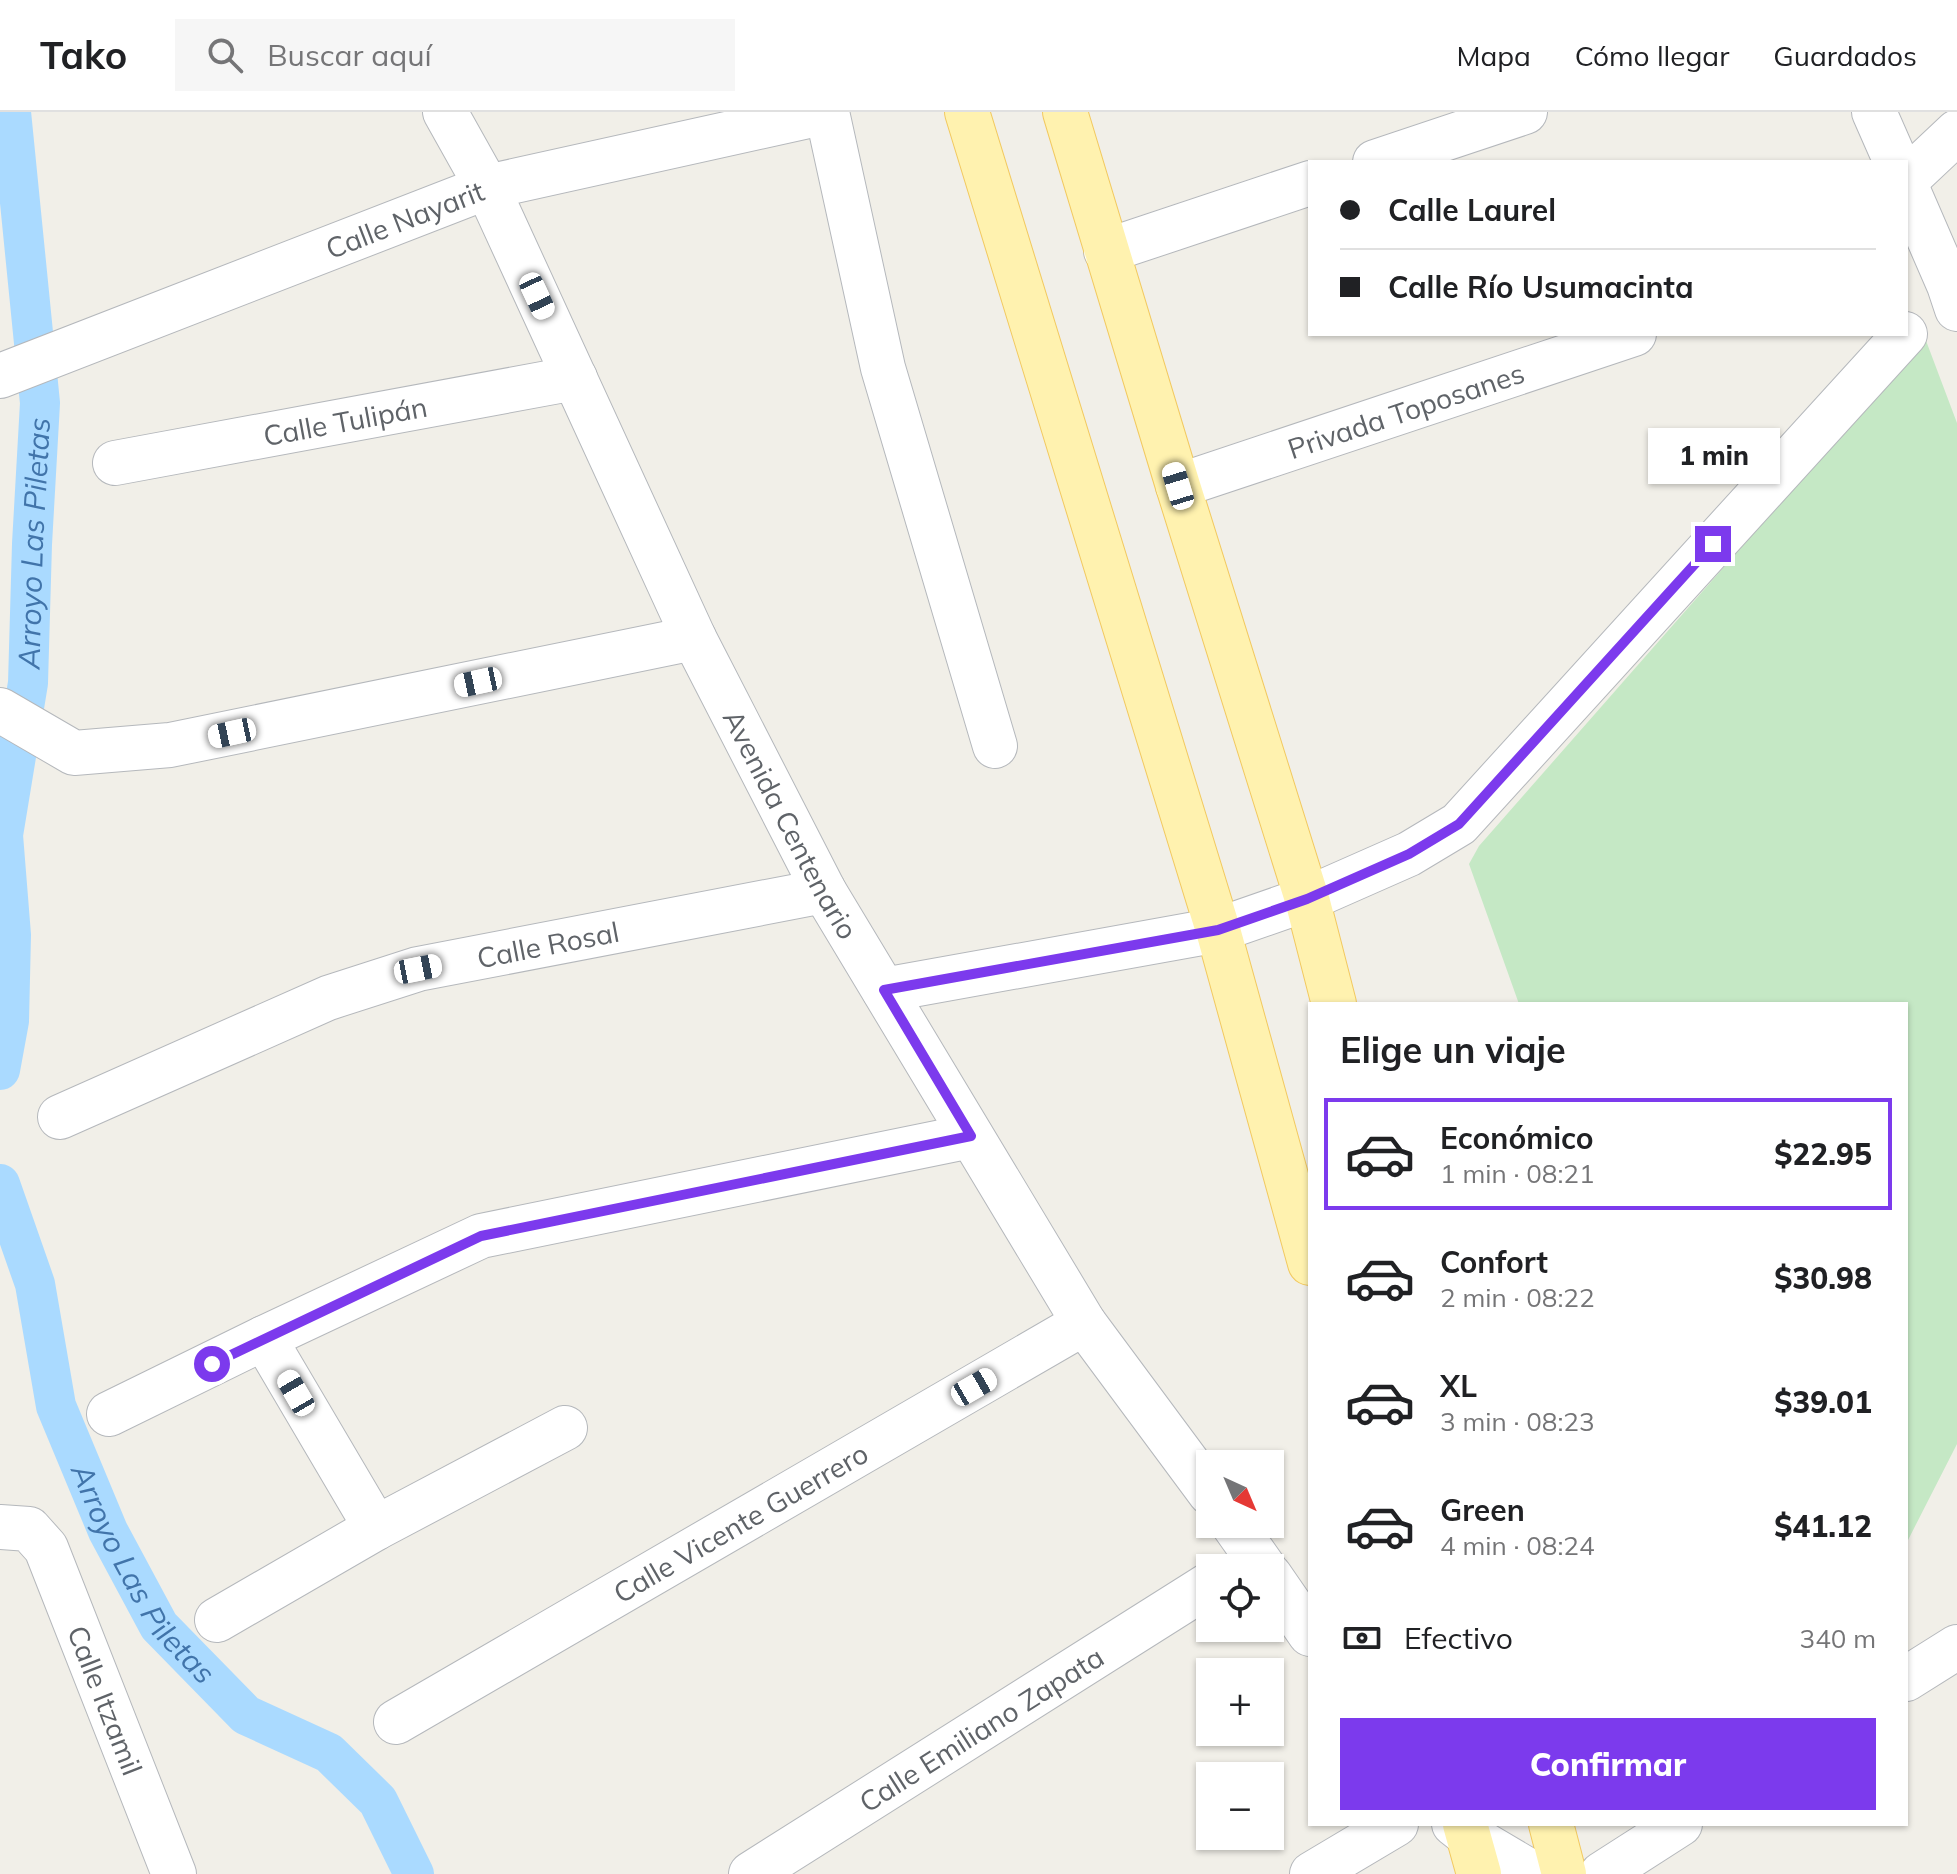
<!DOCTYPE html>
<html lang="es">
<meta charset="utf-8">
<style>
body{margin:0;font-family:Mulish,sans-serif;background:#f6f6f6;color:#202124;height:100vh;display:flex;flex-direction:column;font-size:30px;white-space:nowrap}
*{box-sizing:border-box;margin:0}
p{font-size:26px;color:#757577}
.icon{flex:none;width:44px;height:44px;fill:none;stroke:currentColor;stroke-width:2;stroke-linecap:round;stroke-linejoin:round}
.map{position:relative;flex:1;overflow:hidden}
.panel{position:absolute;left:1308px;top:890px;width:600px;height:824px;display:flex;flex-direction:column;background:#fff;border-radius:0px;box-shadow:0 2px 6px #0004}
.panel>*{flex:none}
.banner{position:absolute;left:1308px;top:48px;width:600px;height:176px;border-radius:0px;box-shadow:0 2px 6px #0004;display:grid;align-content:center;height:176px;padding:0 32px;background:#fff}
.needle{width:52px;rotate:136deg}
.fabs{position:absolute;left:1196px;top:1338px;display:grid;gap:16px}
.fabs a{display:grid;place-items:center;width:88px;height:88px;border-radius:0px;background:#fff;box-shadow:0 2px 6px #0004;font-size:40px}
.end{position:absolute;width:36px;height:36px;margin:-18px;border:10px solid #7c3aed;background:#fff;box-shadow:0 0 0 4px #fff}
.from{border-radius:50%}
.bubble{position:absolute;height:56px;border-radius:0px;background:#fff;box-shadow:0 2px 6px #0004;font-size:26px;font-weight:800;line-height:56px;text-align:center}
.car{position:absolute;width:24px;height:48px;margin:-24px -12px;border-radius:10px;box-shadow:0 0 6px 2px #0007;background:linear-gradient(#fff 24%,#345 0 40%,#fff 0 76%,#345 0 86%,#fff 0)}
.banner b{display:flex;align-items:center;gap:28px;height:76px;font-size:30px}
.banner b+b{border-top:2px solid #e0e0e0}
.banner i{width:20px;height:20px;background:#202124}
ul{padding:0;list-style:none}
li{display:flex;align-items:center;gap:24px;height:112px;margin:0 16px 12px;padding:0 16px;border:4px solid transparent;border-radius:0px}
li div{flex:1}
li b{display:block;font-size:30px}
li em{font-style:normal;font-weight:800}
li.current{border-color:#7c3aed}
li>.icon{width:72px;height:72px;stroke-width:1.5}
h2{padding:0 32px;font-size:36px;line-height:96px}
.pay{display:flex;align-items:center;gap:20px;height:88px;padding:0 32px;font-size:30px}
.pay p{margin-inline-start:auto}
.primary-button{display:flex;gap:16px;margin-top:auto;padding:16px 32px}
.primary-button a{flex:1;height:92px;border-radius:0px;background:#7c3aed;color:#fff;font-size:32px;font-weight:800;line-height:92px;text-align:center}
header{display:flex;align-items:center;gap:48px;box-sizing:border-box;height:112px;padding:0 40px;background:#fff;border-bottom:2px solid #e0e0e0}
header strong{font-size:38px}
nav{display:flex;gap:44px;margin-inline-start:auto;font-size:28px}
.search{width:560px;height:72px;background:#f6f6f6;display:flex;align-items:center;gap:20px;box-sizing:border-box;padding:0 28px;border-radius:0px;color:#757577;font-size:30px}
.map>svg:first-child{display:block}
</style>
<header>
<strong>Tako</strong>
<div class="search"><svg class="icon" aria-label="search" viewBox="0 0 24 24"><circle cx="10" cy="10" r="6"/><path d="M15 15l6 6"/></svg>Buscar aquí</div>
<nav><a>Mapa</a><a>Cómo llegar</a><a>Guardados</a></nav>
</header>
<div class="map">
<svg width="1957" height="1762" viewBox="0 0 1957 1762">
<rect width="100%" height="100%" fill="#f1efe8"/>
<!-- green -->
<path fill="#c5e8c5" d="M1925,226L1957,311V1332L1906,1432V892H1519L1469,752L1479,734Z"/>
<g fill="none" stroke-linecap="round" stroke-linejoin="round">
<!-- canal -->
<g stroke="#aadaff" stroke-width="40">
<path id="s1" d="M0,958L9,909L11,823L3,723L28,571L32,432L40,291L11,0"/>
<path id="s2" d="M0,1072L35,1172L56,1294L108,1419L159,1514L246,1603L329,1641L378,1689L414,1762"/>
</g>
<defs>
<g id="minor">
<path id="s3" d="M445,0L487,75L694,526L824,779L1084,1211L1210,1381"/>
<path d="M827,0L883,256L995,634"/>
<path d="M1874,0L1896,50"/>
<path d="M1375,50L1525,0"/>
<path d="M1906,68L1957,20"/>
<path d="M1906,74L1949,173L1957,197"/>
<path d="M1106,139L1310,71"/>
<path id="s4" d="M0,264L487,75L826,0"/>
<path id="s5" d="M115,351L575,266"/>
<path id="s6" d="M1178,374L1634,222"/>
<path d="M0,598L74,641L170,633L694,526"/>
<path d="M884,878L1218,818L1307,787L1409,742L1459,712L1905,222"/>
<path id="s7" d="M60,1005L328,886L418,857L824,779"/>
<path d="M264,1226L376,1416"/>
<path d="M109,1302L264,1226L481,1124L971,1024"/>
<path d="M1233,1412L1264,1456"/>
<path id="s8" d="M0,1415L29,1417L46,1436L174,1762"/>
<path d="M1270,1464L1310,1522"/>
<path d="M217,1508L376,1416L565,1316"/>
<path d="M1906,1567L1957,1535"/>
<path id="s9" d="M396,1610L1084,1211"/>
<path d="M1454,1712L1468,1723L1534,1762"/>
<path id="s10" d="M751,1762L1210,1472"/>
<path d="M1312,1762L1396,1712"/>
<path d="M1602,1762L1680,1712"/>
</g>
<path id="major" d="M967,0L1218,818L1310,1151
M1065,0L1178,374L1307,787L1334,892
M1465,1712L1479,1762
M1551,1712L1564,1762"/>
</defs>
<!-- minor casing -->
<use href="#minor" stroke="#b5b8bc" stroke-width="46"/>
<!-- major casing -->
<use href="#major" stroke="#f2c960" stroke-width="46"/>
<!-- minor -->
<use href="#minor" stroke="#fff" stroke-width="44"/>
<!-- major -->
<use href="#major" stroke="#fff2af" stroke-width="44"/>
</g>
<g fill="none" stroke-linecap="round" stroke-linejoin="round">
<!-- route -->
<path stroke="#7c3aed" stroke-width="10" d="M212,1252L481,1124L971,1024L884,878L1218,818L1307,787L1409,742L1459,712L1713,432"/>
</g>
<g text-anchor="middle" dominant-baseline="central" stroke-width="8" stroke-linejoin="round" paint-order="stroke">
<!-- street labels -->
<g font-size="28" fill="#5f6368" stroke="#fff">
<text stroke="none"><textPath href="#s4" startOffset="434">Calle Nayarit</textPath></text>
<text stroke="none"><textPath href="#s6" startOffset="240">Privada Toposanes</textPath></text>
<text stroke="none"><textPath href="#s5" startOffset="234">Calle Tulipán</textPath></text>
<text stroke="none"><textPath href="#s3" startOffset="792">Avenida Centenario</textPath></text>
<text stroke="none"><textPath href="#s7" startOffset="520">Calle Rosal</textPath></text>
<text stroke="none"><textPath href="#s9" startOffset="398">Calle Vicente Guerrero</textPath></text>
<text stroke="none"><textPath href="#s8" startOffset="218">Calle Itzamil</textPath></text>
<text stroke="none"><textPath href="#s10" startOffset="272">Calle Emiliano Zapata</textPath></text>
</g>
<!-- water labels -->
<g font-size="30" font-style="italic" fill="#4174aa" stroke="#fff">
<text stroke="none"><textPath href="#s1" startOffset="530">Arroyo Las Piletas</textPath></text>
<text stroke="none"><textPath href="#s2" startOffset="420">Arroyo Las Piletas</textPath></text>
</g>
</g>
</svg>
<div class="fabs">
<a><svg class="needle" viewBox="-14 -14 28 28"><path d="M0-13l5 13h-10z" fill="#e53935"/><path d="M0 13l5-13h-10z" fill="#757577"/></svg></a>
<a><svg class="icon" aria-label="locate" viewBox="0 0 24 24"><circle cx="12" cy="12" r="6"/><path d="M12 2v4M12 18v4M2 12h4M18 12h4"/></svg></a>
<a>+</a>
<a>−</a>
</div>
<i class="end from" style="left:212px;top:1252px"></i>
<i class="end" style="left:1713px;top:432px"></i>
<div class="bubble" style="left:1648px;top:316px;width:132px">1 min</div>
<i class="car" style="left:537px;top:184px;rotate:155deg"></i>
<i class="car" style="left:1178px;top:374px;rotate:343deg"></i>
<i class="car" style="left:478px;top:570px;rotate:258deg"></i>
<i class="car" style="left:232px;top:621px;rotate:258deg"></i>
<i class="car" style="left:418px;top:857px;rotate:79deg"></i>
<i class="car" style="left:974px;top:1275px;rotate:60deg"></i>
<i class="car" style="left:296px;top:1281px;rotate:330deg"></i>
<div class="banner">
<b><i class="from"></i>Calle Laurel</b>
<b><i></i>Calle Río Usumacinta</b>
</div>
<section class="panel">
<h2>Elige un viaje</h2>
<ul>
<li class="current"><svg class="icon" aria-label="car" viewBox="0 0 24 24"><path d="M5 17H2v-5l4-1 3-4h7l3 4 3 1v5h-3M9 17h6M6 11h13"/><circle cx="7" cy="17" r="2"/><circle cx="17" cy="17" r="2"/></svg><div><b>Económico</b><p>1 min · 08:21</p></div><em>$22.95</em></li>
<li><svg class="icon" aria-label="car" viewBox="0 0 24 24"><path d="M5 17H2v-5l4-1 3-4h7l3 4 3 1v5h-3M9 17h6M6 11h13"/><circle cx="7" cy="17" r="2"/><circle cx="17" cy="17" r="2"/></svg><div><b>Confort</b><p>2 min · 08:22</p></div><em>$30.98</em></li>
<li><svg class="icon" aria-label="car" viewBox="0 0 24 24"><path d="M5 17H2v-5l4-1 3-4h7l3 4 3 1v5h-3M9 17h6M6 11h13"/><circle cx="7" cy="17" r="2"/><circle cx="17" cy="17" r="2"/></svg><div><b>XL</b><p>3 min · 08:23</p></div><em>$39.01</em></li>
<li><svg class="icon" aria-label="car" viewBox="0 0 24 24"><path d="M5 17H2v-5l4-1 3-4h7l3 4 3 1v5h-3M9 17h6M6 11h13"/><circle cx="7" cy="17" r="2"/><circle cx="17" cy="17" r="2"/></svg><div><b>Green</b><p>4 min · 08:24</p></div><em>$41.12</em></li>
</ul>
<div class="pay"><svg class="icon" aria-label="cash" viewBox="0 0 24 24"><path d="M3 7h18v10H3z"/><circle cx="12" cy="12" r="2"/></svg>Efectivo<p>340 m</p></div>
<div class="primary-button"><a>Confirmar</a></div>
</section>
</div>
